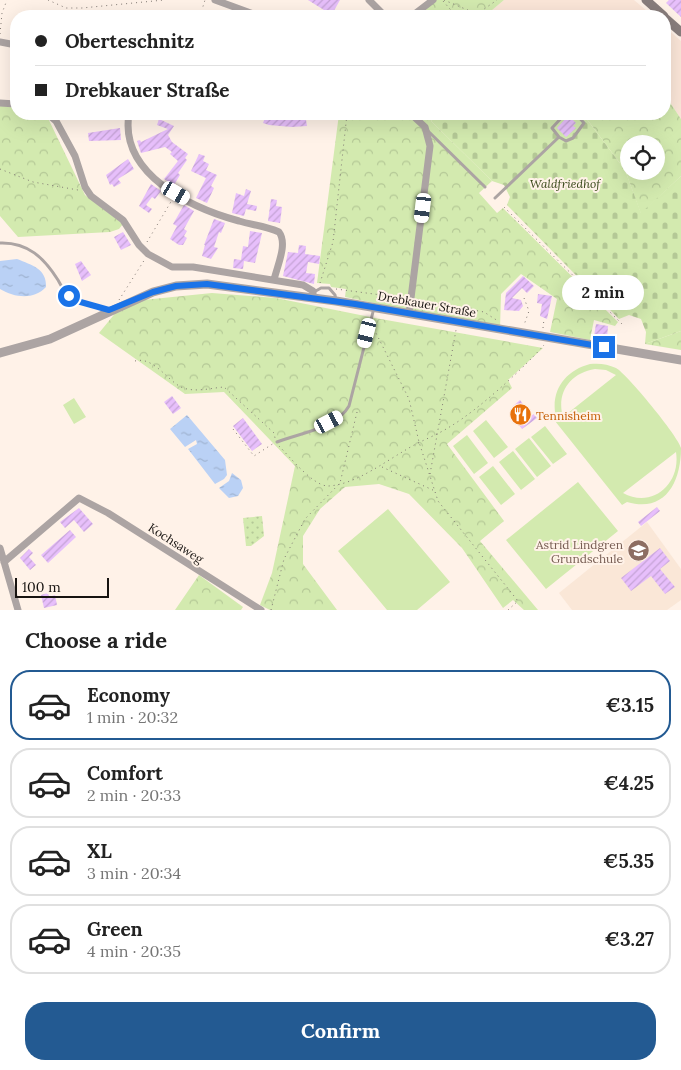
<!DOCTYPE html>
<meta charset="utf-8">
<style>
body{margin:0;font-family:Lora,serif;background:#f6f6f6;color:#222;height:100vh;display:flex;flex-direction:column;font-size:19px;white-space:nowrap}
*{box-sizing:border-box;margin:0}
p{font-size:16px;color:#767676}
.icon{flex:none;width:28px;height:28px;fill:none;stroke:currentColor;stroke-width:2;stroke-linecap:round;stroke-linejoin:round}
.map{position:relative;height:610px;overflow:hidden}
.sheet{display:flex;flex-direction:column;background:#fff;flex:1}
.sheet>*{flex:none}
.hud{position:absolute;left:10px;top:10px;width:661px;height:110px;border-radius:20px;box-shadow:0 5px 20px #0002;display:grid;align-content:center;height:110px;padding:0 25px;background:#fff}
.buttons{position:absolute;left:620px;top:135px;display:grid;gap:10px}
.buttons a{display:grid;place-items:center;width:45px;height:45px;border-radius:50%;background:#fff;box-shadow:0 5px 20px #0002;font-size:25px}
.scale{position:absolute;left:15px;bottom:12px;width:94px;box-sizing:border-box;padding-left:5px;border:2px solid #171310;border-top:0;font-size:14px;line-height:18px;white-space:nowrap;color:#171310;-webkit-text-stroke:4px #fff2e8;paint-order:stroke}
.end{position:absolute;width:22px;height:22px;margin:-11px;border:6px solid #1a73e8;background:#fff;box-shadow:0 0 0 2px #fff}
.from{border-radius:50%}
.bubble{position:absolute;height:35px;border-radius:18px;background:#fff;box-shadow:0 5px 20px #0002;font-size:16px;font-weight:800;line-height:35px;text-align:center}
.car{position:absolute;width:15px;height:30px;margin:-15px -8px;border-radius:6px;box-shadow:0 0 4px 1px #0007;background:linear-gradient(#fff 24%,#345 0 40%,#fff 0 76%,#345 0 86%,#fff 0)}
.hud b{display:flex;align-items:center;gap:18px;height:48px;font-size:19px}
.hud b+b{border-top:1px solid #e0e0e0}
.hud i{width:12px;height:12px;background:#222}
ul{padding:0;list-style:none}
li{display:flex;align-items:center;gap:15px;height:70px;margin:0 10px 8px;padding:0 15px;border:2px solid #e0e0e0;border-radius:20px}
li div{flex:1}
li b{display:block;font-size:19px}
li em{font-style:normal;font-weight:800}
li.active{border-color:#235a92}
li>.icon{width:45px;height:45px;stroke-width:1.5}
h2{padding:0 25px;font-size:22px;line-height:60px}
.cta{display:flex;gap:10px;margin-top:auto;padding:10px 25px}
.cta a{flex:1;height:58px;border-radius:20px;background:#235a92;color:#fff;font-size:20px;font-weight:800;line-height:58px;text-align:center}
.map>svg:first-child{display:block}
</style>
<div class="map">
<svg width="681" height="610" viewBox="0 0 681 610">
<defs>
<pattern id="grass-dots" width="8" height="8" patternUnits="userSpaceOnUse" patternTransform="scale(1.25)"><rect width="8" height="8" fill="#d3eaaf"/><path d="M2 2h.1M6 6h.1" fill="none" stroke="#b4c896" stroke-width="1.8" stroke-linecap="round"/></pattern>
<pattern id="forest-crowns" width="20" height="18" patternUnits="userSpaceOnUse" patternTransform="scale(1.25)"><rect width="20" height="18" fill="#d3eaaf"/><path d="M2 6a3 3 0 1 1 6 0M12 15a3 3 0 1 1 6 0" fill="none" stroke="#b4c896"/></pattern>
<pattern id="cemetery-stones" width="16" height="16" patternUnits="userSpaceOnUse" patternTransform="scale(1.25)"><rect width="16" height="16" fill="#d3eaaf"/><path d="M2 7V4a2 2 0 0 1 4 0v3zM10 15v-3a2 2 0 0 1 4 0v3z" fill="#b4c896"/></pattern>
<pattern id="water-ripples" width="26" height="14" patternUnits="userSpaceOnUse" patternTransform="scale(1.25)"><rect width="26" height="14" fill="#bad1f5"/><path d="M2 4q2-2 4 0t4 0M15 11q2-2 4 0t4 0" fill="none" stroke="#9fb3d1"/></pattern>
<pattern id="building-hatch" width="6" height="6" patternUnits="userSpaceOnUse" patternTransform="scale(1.25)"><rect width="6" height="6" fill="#e7bffb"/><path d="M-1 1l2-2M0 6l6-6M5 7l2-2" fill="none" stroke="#c5a3d6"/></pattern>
</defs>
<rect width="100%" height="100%" fill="#fff2e8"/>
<!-- industrial -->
<path fill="#fbe6d8" d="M504,0H634L653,16H543L530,12L524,16H485Z
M665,27L681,41V119L665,95Z"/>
<!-- built -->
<path fill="#fae7d7" d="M647,522L681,569V600L667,610H572L559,593Z"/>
<!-- grass -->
<path fill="url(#grass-dots)" d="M262,516L264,536L251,546H246L243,518Z"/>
<!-- forest -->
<path fill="url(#forest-crowns)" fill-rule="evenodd" d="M435,0H504L485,16H418Z
M665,95L681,119V176L641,214L625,170L583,114H665ZM629,144H656V171H629Z
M0,106H16V114H46L85,195L123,224L119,229L110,232L18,237L0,216Z
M339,114H438L431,121L492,181L479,193L497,213L503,208L618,322L615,326L594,320L590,340L550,332L557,299L521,274L501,294L500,329L345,297L346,289L331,287L330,284L317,283Z
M212,293L276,298L375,318L543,348L508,380L512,388L447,444L504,521L480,541L538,610H524L513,600L503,608L462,548L409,494L379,484L345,487L320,509L303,536V564L337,610H270L260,605L272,573L295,466L224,392L185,394L99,333L117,311L143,300Z
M681,331V350L645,344Z
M199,575L243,607L241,610H175Z"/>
<!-- cemetery -->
<path fill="url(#cemetery-stones)" d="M438,114H583L625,170L641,213L681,176V331L645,344L646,332L641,319L629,315L619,319L507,205L510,197L504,185L492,181L431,121Z"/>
<!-- pitch -->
<path fill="#d3eaaf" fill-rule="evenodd" d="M590,364C599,363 608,364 616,368C626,373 679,437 681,448C681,484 664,513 627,502L622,505L551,416L555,412C552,388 567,370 590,364ZM595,369L606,370L616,375L563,417C556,393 570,373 595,369ZM676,452C681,484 652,509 623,493Z
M74,398L86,417L74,424L63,405Z
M486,420L508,447L494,458L473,431Z
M545,426L567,454L553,464L531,437Z
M467,435L488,463L474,474L453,446Z
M529,438L551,466L537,477L515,449Z
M513,451L535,479L521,490L499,462Z
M493,466L515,494L501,505L479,477Z
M578,482L618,531L546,589L506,540Z
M388,509L450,582L417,610H387L338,551Z"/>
<!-- water -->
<path fill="url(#water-ripples)" d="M17,259C32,265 47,269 46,287C34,300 15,298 0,289V261Z
M187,415L225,460L227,475L224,479L215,484L188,449L197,444L196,440L185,447L170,429Z
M232,473L241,480L243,488L238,496L229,498L219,488L229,481Z"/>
<!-- building -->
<path fill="url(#building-hatch)" d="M308,0H340L331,16H320L324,10Z
M669,0H681V17L666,3Z
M255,114H301L302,120H306L307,126L292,127L269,125L263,123L265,118Z
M566,118L569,120L571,118L576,123L573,126L576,128L566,137L557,128Z
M159,119L174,126L168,135L172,142L188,154L185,158L187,160L178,173L180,175L174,185L164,179L178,161L170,154L172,152L165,147L141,153L137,141L140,140L141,142L168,129L157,125Z
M120,128L121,140L89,141L88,133Z
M199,154L205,156L203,161L209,164L206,170L217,175L211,186L214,188L207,203L196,198L206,178L191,171Z
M128,159L134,169L118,179L121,183L114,187L112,184L110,185L106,175Z
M151,184L161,191L155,199L152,197L146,205L152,209L149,213L139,206Z
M246,189L251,191L247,204L257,206L256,211L246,209L244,216L232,213L236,193L244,196Z
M271,199L277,200L276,206L282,207L280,223L268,221Z
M184,205L194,211L184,229L187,231L184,236L187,238L183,245H179L170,239L177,226L173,224Z
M214,219L225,223L221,233L219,232L214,247L218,248L211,259L202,256L205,245H204Z
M250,231L262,233L255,263L244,261L243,269L233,268L234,259L241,260L243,246L248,247Z
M123,232L131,245L121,250L114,237Z
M299,245L306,246L305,254L320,256L319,264L308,262L306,273L315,274L314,284L283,276L288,252L298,253Z
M81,261L91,275L82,281L75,264Z
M523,276L534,286L527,293L522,288L512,298L521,300L523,306L519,311L504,310L506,293Z
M538,294L552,296L547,319L540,316L542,304L537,303Z
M596,324L608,326L607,338L594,336Z
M172,396L181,408L173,414L164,402Z
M520,400L523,404L521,406L529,417L534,414L537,418L522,429L510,414L516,409L513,406Z
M243,418L262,444L252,451L233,426Z
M657,507L660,511L641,526L638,522Z
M79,508L93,524L84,532L74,520L65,528L60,522Z
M70,530L76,537L48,563L41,555Z
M660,548L670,561L660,569L675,587L665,594L651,576L631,591L621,578Z
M29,549L33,553L29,557L36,565L30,570L20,558Z
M48,593L49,597L55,595L57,605L44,608L41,595Z"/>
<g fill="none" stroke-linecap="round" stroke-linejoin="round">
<!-- path -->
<path stroke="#807872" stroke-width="1" stroke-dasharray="1 4" stroke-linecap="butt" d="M48,0L66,8H82L164,0
M444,0L477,14L497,0
M443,1L456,16
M200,16L205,0
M0,34L2,13L7,0
M428,120L430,114
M0,169L33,182L78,190
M504,207L624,326
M147,242L172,200
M320,283L333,242L347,114
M336,289L404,298
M524,298L529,311L524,325
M119,300L145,259
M418,300L484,312L498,321
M543,328L544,319
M374,329L409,399L419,442L438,501L518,601L508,610
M135,361C153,356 167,380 181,387C194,393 211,388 224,387L274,433L275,438
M233,429L254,456L274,443
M279,446C289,456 313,486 328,486C354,485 383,463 404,451C419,441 436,436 451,426C478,410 523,369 544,345
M382,467L435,491
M430,474L456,330
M271,610L284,559L305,519L340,483L358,408"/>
<!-- service -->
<path stroke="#aca4a3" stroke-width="3" d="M565,114L552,128L559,137L566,141L573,138L584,123L576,114
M427,130L485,187
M495,198L559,137
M0,243C28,242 44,258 58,280C61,285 64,292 68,296C77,305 97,306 108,310
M314,292L321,288H329L335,295L336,300
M277,442C299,433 336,429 349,406L374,308"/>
<!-- minor -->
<path stroke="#aca4a3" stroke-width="7" d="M215,0L259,16
M369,0L385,16
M412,16L433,0
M0,42L16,45
M0,103L16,104
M48,114L56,121L75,156L85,187L91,196L123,220L139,245L148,254L172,267H193L303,285L313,291V298
M129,114C119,174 191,208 239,221C252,225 266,226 279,232C288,244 277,266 274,280
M409,314L430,146L425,127L411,114
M0,548L18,610
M4,562L79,498L108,513L261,610"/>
<!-- tertiary -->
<path stroke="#aca4a3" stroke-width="9" d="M0,353L50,339L153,292L176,286L207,284L336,301L681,360"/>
<!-- secondary -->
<path stroke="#887d7c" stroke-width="9" d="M646,0L664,16
M665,18L681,32"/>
</g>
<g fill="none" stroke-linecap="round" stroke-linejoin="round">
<!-- route -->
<path stroke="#1a73e8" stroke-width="6" d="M69,296L77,301L109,310L153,292L176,286L207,284L355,304L604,347"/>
</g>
<!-- icons -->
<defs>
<symbol id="restaurant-disc" viewBox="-11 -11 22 22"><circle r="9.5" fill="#e8710a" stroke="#fff2e8"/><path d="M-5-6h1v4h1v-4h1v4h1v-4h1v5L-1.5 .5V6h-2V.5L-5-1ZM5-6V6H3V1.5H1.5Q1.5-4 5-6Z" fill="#fff"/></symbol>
<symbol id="school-disc" viewBox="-11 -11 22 22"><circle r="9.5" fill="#8d6e63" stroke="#fff2e8"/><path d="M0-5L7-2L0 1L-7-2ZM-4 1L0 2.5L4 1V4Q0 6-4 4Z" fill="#fff"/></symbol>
</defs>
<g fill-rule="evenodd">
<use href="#restaurant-disc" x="508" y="402" width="25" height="25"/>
<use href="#school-disc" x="626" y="538" width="25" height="25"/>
</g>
<g text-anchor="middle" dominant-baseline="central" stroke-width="4" stroke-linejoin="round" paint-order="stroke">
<!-- park labels -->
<g font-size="12" font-style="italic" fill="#384818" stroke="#fff2e8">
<text x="565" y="183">Waldfriedhof</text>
</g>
<!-- street labels -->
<g font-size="12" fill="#171310" stroke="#fff2e8">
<text transform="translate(427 304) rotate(10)">Drebkauer Straße</text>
<text transform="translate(176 543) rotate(33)">Kochsaweg</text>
</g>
<!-- food labels -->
<g font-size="12" fill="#c56008" stroke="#fff2e8" text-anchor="start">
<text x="536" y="415">Tennisheim</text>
</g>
<!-- education labels -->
<g font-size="12" fill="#785e54" stroke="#fff2e8" text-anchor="end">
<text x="623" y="544">Astrid Lindgren<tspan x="623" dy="14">Grundschule</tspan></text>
</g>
</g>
</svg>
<div class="buttons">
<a><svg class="icon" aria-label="locate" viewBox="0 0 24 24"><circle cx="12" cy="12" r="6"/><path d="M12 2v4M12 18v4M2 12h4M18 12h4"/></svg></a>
</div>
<div class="scale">100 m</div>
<i class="end from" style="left:69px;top:296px"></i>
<i class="end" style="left:604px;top:347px"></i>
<div class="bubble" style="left:562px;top:275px;width:82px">2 min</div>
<i class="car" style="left:176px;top:193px;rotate:120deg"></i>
<i class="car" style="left:423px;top:208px;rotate:187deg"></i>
<i class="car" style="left:367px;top:333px;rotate:194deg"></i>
<i class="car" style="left:329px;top:422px;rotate:63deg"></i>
<div class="hud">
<b><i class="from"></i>Oberteschnitz</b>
<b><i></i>Drebkauer Straße</b>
</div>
</div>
<section class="sheet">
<h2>Choose a ride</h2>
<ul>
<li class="active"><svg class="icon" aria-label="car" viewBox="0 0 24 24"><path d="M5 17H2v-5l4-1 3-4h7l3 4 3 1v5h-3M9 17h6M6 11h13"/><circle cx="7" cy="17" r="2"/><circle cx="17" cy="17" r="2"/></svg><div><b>Economy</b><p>1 min · 20:32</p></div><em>€3.15</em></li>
<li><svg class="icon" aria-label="car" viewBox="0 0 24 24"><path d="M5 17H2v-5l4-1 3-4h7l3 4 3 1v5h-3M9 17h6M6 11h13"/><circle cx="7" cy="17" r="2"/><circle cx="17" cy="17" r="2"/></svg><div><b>Comfort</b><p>2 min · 20:33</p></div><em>€4.25</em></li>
<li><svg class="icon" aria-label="car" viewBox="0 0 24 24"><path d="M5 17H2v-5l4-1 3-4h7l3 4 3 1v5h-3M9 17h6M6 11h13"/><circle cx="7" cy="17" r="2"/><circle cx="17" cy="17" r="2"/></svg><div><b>XL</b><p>3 min · 20:34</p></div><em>€5.35</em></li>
<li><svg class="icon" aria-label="car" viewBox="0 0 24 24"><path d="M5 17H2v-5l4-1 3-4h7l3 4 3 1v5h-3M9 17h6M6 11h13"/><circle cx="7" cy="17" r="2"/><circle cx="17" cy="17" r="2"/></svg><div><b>Green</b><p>4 min · 20:35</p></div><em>€3.27</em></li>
</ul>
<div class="cta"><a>Confirm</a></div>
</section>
